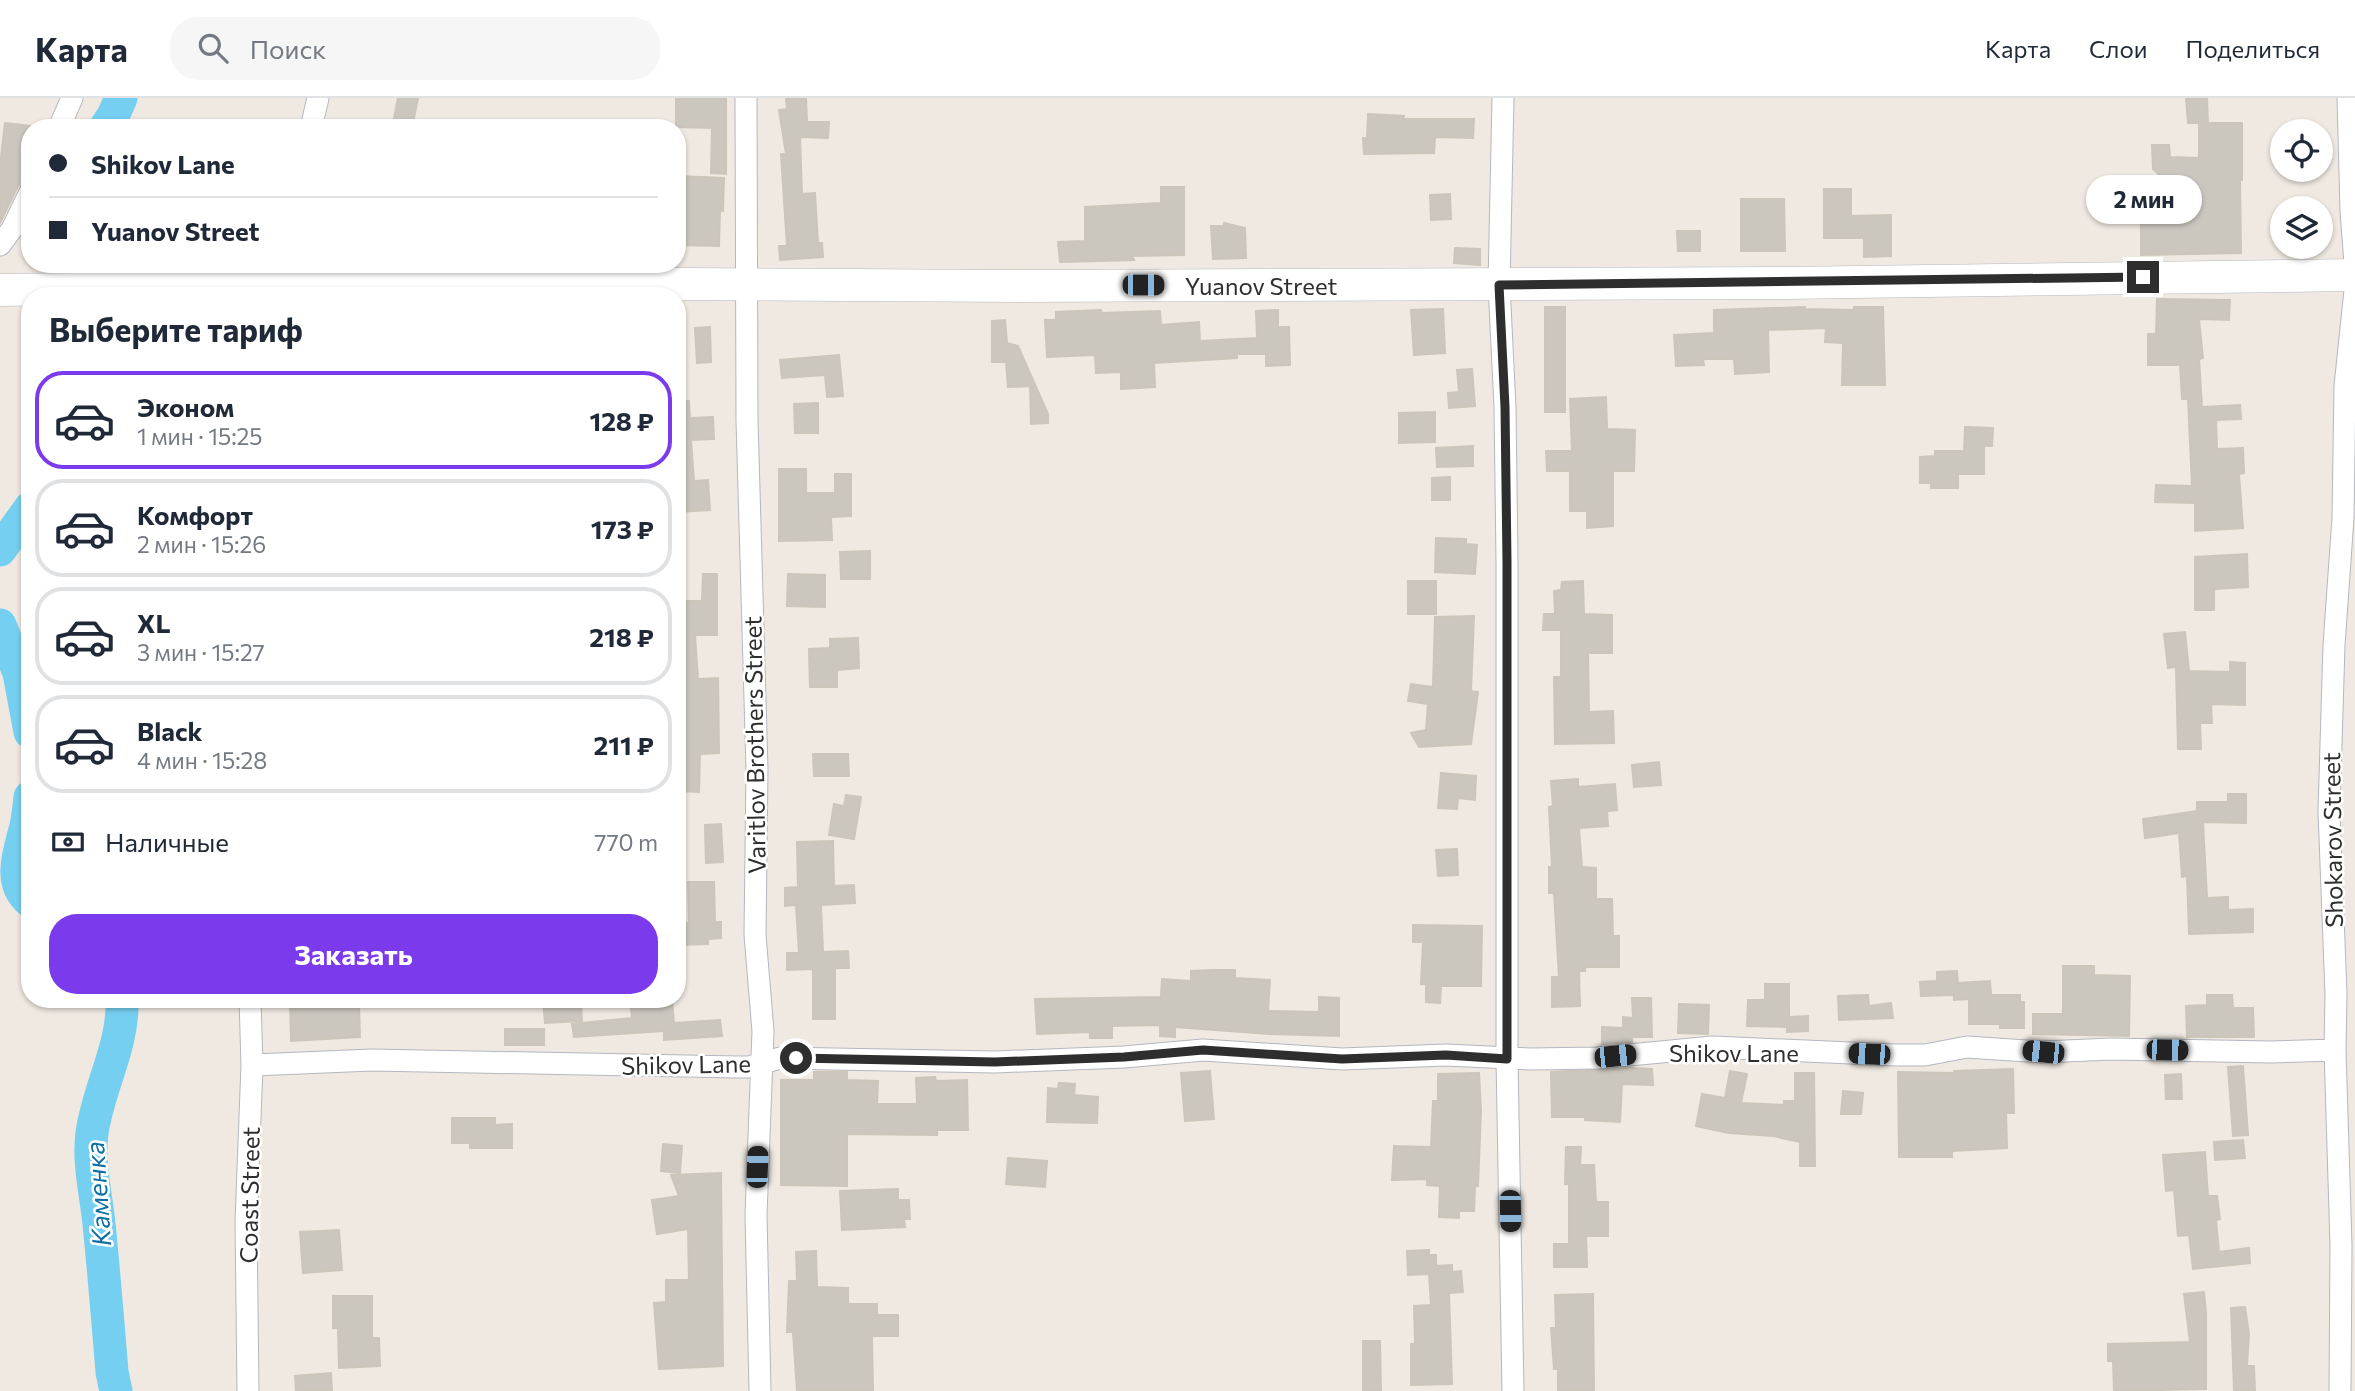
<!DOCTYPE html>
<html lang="ru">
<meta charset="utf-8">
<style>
body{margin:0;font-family:Commissioner,sans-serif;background:#f6f6f7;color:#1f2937;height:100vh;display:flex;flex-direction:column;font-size:26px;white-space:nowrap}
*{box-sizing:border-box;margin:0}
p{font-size:23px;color:#747a83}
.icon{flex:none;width:38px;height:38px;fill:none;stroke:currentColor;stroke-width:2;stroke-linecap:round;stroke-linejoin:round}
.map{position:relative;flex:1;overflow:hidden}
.details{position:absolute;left:21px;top:189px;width:665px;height:721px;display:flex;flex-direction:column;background:#fff;border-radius:28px;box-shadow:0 2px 5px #0004}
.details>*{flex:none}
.banner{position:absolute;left:21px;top:21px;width:665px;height:154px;border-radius:28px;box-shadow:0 2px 5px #0004;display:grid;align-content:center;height:154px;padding:0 28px;background:#fff}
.fabs{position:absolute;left:2270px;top:21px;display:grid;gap:14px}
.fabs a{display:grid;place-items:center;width:63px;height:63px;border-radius:50%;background:#fff;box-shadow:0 2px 5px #0004;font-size:35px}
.end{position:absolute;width:32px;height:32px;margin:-16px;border:9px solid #2e2e2e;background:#fff;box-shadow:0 0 0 4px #fff}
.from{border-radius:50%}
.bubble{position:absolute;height:49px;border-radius:24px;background:#fff;box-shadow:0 2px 5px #0004;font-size:23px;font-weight:700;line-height:49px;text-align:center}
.car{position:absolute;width:21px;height:42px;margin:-21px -10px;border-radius:9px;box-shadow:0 0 5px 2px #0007;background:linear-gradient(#222 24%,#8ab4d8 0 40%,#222 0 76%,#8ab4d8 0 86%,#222 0)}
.banner b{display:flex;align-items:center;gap:24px;height:66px;font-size:26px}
.banner b+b{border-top:2px solid #e0e1e3}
.banner i{width:18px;height:18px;background:#1f2937}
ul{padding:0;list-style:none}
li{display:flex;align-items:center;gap:21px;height:98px;margin:0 14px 10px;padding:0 14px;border:4px solid #e0e1e3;border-radius:28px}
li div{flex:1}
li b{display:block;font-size:26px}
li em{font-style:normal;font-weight:700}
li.current{border-color:#7c3aed}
li>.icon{width:63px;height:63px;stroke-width:1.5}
h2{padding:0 28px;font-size:32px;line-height:84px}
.pay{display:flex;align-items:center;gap:18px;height:77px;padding:0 28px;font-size:26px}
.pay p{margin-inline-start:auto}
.primary-button{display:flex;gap:14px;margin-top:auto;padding:14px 28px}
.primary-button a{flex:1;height:80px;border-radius:28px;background:#7c3aed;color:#fff;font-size:28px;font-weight:700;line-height:80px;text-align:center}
header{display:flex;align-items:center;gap:42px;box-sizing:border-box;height:98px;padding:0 35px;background:#fff;border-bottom:2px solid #e0e1e3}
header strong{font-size:33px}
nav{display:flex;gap:38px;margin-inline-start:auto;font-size:24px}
.search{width:490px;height:63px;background:#f6f6f7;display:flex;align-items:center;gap:18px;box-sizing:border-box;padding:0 24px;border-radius:28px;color:#747a83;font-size:26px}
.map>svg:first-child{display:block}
</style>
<header>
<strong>Карта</strong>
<div class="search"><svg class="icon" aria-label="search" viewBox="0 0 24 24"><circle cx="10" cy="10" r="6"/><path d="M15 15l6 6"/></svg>Поиск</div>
<nav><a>Карта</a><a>Слои</a><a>Поделиться</a></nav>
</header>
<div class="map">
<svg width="2355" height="1293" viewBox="0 0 2355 1293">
<rect width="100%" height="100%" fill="#efe9e1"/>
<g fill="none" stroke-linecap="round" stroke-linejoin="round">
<!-- river -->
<path stroke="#75cff0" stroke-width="33" d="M105,30L113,18L121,0
M72,166L81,198
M0,452L30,410
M0,527L19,575L30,634
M30,699C29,709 28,718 26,728C20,752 7,784 30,803
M116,1293L112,1274C108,1225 104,1175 99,1126C96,1096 88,1065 92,1035C98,990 124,948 122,901"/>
</g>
<!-- building -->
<path fill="#cbc7bf" stroke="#cbc5ba" stroke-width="2" d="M398,0H418L412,30H392Z
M676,0H726V76L711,75L712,30L676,29Z
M786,0H806L807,24H829L828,40L800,39L802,96L815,95L818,145H822L823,159L780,162L779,148H787L781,56H786L779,12L787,11Z
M2186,0H2207L2208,25H2242V82H2240L2241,155L2141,157V90H2174L2153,71L2152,47H2169L2170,59L2199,60V25H2188Z
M1368,16L1404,18L1403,21H1474L1473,40L1435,39L1434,55L1364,56L1363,40H1367Z
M5,25L30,28V77L18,88L0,125V68Z
M677,78L724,80L723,113L720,112L719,148L677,147Z
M1161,89H1184V157L1132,158L1134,162L1060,164L1058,144L1085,143V109L1161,105Z
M1824,91H1851V118L1891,117V158L1864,159V140H1824Z
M1450,96L1451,121L1431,122L1430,97Z
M1741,101H1784L1785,153H1741Z
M1224,125L1245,130L1246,160L1213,161L1211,128H1224Z
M1677,133H1700V153H1678Z
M1455,150L1480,151V167L1454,165Z
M2157,201L2230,202L2229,222L2199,221L2203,260L2199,261L2202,309L2240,307L2241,321L2216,322L2217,351L2243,350L2244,375L2239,376L2243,430L2195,433V405L2155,404L2156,387L2192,388L2188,301H2182L2180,267H2148V236H2156Z
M1545,209H1565V314H1545Z
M1805,209V211L1854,212V209H1883L1885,287H1842L1843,245L1825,244L1826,230L1768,232L1769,274L1735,276L1734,261H1703L1704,267L1676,268L1674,237L1714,235V212Z
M1443,211L1445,255L1414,257L1411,212Z
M1101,212V215L1160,213L1161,227L1199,224L1200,243L1257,240L1256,213L1278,212V229H1289L1290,267L1266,268V256H1237V260L1154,265L1155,289L1121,291V274L1096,275L1095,257L1047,259L1045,222H1056V214Z
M1005,222L1007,245L1018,248L1048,316V325L1031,326L1030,288L1008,289L1006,264H992V223Z
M710,229L711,264L697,265L695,230Z
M839,257L843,298L827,299L825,277L782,280L780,262Z
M1472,271L1475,308L1449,310L1448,295L1459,294L1457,272Z
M1606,299L1607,331L1635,332L1634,373H1613V428L1587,430V413H1570V373H1547L1546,353H1572L1570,301Z
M677,303H689L690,320L713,319L714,341L691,342L694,383L708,382L710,412L677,414Z
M818,305V335H795L794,306Z
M1435,314V344L1399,345V315Z
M1965,329L1993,330L1992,348H1984V376H1958V390H1931V385H1920V359L1935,358V353H1964Z
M1473,348V368L1437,369L1436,350Z
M779,371H806V395H835V376H851V418L831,419L832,442L779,443Z
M1450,379V402H1432V380Z
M1436,440L1466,441V446L1477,447L1475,476L1435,474Z
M870,453V481H841L840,454Z
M2247,456L2248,489L2214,491V512H2195V459Z
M703,476H717V537H695L698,581L718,580L719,655L700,656L699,694L677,693V503H702Z
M788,476L825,477V509L787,508Z
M1408,483H1436V516H1408Z
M1583,483L1584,516L1612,517V555H1588L1589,614L1613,613L1614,645L1555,646L1554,579H1561V532H1543L1544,516H1555L1554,493L1561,492L1562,484Z
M1474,518L1471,593L1478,594L1471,646L1419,649L1411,635L1426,632L1428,606L1408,603L1411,586L1433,589L1435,519Z
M2185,534L2189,573L2230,574V564L2245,565V607L2211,606L2212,625H2200L2201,651H2178L2176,569L2168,570L2164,536Z
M858,540L859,570L837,572V589H810L809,551L830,550V541Z
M813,656H848L849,678H814Z
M1659,664L1661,687L1634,689L1632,667Z
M1441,675L1476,678L1475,702L1458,700L1457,711L1438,710Z
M1578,681V689L1615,686L1617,712L1607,713L1608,728L1579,730L1582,769L1596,770V801H1612L1613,838H1619V869H1585V873H1579L1580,908L1552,909V879H1559L1554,795H1549V769H1552L1549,709L1553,708L1551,683Z
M2228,696H2246V725L2203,724L2207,800L2228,799V812L2253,811V834L2189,836L2187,778L2182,779L2179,735L2145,740L2143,721L2197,713V704H2228Z
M846,697L861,699L854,741L829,737L834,706L844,708Z
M721,726L723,764L706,765L705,727Z
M833,743L834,788L854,787L855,805L821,807L823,854L848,853L849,870H835V921H813V871L787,872V855H799L796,807L785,808V790L798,789L797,744Z
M1457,751L1458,777L1438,778L1436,752Z
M688,784H714L715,824H721V840L708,841V846L677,847V825H689Z
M1413,827L1482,828L1481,888H1441L1440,905L1426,904V886H1421L1423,844H1413Z
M2063,868H2094V877L2130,878L2129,938L2033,936V916H2063Z
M1213,872H1235V880L1270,882L1268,913L1319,914V899L1339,900V938L1269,936L1175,929V939L1160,938V927L1112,928V940H1090V934L1037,936L1035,901L1161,899L1162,881L1191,883V873Z
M1957,873L1958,885L1990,883L1991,897H2020V904H2024V930H2000V926H1969V901L1954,902V897L1921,898L1920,884L1937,883V874Z
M1765,886H1789V919L1808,918V933L1787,934V929L1747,928L1748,902H1765Z
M1868,897L1869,908L1891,905L1893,920L1839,922L1838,898Z
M2207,897H2232L2233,910H2253L2254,939H2187L2186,908L2207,907Z
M1632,900H1651L1652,939H1632V944L1602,946V929L1623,930V919L1633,920Z
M290,901H339L340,907H359L360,939L291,943Z
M543,901L581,904L582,923L545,925Z
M630,901H672L674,925L720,922L722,938L664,942V933L574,939L572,926L632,920Z
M1679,906L1709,907L1708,936L1678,935Z
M505,931H544V947H505Z
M2243,968L2248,1037L2233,1038L2228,969Z
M1632,970L1652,971L1653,987L1622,986L1620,1024L1585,1022V1019H1552L1551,974Z
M2013,971L2014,1015H2006L2007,1050L1952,1053V1059H1899L1898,974L1954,975V973Z
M1210,973L1214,1021L1185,1023L1181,975Z
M1730,973L1747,976L1741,1005L1784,1007V1003H1795V975H1814L1815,1068H1800V1044L1773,1038L1729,1035L1696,1028L1702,996L1725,1000Z
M814,974H847V982L878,983L877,1006H917L916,980L935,979L936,983L967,982L968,1032H937V1037L847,1036V1088L781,1087V982H814Z
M1479,975L1481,1013L1478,1088H1475L1474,1113H1459V1120L1439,1119L1440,1088L1427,1087V1081L1392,1082L1394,1048L1431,1049L1433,1003H1438V976Z
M2181,976L2182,1001H2166L2165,977Z
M1059,985L1075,986L1074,997L1098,999L1097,1025L1047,1024L1048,990L1058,991Z
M1843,993L1863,995L1861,1016H1841Z
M452,1020H495V1027L512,1026V1050H470V1045H452Z
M2243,1042L2245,1060L2215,1062L2214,1044Z
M663,1046L682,1048L680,1075L661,1073Z
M1566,1049H1581L1580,1067H1594L1596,1104H1608V1138H1586L1587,1169H1554V1146H1569V1086H1565Z
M2205,1054L2208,1098H2217L2220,1121L2216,1122L2219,1154L2249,1150L2250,1165L2193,1171L2189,1137L2178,1138L2174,1092L2166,1093L2163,1057Z
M1008,1060L1047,1063L1045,1089L1006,1086Z
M721,1075L723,1268L659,1271L654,1205L666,1204V1182H689L688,1131L657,1136L652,1102L679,1098L671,1077Z
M898,1091V1102H909L910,1121H904L905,1129L842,1132L840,1093Z
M339,1132L342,1172L303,1175L300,1134Z
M1429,1152V1157H1436V1168L1452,1167V1174L1461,1173L1463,1194L1449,1195L1452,1286L1411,1287V1246H1415L1414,1208L1431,1207L1429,1176L1408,1177L1407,1153Z
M816,1153L817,1189L848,1190V1206H877V1217H898V1238H872L873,1293H797L793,1234H787L789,1183H797L796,1154Z
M2204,1194L2206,1215V1291L2114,1293L2113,1263H2108V1246L2190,1244L2184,1196Z
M1593,1196L1594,1293H1558V1271H1554L1551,1230H1556L1555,1197Z
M333,1198H372V1240H379L380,1268L339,1270L338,1230H333Z
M2245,1209L2249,1236L2247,1268H2254L2255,1293H2234L2231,1210Z
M1363,1243H1380L1381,1293H1363Z
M331,1275L332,1293H296L295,1278Z"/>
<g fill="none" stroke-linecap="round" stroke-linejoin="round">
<defs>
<path id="street" d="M746,0L747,322L757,671L755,837L763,933L756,1117L760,1293
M1503,0L1499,187L1505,309L1507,464V961L1513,1293
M2348,0L2351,113L2355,165
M59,30L72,0
M311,30L318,0
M0,147L12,131L30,94
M252,967L372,962L737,969H749L780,960L995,964L1124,959L1203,952L1342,961L1446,957L1531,961L1598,960L1713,949L1895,957H1925L1967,949L2043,954L2111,951L2270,954L2335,952
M248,1293L246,1124L252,967L250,901
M2340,1293L2341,1147L2335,952L2336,896L2329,713L2334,547L2343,420L2345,288L2355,192"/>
<path id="secondary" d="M0,192L527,185L1020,188L1786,185L2355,177"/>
</defs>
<!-- street casing -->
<use href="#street" stroke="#b4b7c1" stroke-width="23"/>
<!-- secondary casing -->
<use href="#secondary" stroke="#b4b7c1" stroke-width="33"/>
<!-- street -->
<use href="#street" stroke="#fff" stroke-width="21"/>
<!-- secondary -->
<use href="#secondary" stroke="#fff" stroke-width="32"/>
</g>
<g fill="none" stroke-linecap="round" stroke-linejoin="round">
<!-- route -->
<path stroke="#2e2e2e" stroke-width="9" d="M796,960L995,964L1124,959L1203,952L1342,961L1446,957L1507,961V464L1505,309L1499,187L2143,179"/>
</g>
<g text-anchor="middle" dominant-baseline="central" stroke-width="5" stroke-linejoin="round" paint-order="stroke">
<!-- street labels -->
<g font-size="24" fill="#2e2e2e" stroke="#fff">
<text x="1261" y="187">Yuanov Street</text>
<text transform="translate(754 647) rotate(-91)">Varitlov Brothers Street</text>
<text transform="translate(2332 742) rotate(-91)">Shokarov Street</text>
<text x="1734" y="954">Shikov Lane</text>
<text transform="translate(686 966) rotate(-1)">Shikov Lane</text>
<text transform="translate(249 1097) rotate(-89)">Coast Street</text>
</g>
<!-- water labels -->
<g font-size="26" font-style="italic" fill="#0d6fa3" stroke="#fff">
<text transform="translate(97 1096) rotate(-94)">Каменка</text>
</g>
</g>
</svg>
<div class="fabs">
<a><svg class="icon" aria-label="locate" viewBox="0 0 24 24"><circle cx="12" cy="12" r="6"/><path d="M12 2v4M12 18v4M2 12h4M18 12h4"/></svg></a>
<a><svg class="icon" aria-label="layers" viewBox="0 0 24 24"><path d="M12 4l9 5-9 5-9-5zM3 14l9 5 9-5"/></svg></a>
</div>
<i class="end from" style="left:796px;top:960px"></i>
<i class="end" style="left:2143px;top:179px"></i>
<div class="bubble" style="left:2086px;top:77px;width:116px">2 мин</div>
<i class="car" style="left:1143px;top:187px;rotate:90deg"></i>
<i class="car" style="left:2167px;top:952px;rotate:91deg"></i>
<i class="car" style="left:2043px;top:954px;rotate:276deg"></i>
<i class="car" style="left:1869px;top:956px;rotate:272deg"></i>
<i class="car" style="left:1615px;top:958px;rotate:84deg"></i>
<i class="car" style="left:757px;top:1069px;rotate:2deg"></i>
<i class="car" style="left:1510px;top:1113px;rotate:179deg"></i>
<div class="banner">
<b><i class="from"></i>Shikov Lane</b>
<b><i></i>Yuanov Street</b>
</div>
<section class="details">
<h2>Выберите тариф</h2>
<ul>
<li class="current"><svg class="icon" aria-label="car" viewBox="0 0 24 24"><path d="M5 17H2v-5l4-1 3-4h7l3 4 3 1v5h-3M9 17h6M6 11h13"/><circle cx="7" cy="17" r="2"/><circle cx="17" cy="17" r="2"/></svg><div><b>Эконом</b><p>1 мин · 15:25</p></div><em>128 ₽</em></li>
<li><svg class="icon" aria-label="car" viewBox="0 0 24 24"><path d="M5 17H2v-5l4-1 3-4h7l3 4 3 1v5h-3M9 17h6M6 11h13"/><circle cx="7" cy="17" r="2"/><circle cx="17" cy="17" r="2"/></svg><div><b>Комфорт</b><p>2 мин · 15:26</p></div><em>173 ₽</em></li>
<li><svg class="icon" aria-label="car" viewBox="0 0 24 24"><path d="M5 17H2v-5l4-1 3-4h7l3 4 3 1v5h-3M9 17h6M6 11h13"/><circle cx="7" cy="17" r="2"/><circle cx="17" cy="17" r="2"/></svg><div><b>XL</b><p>3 мин · 15:27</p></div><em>218 ₽</em></li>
<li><svg class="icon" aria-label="car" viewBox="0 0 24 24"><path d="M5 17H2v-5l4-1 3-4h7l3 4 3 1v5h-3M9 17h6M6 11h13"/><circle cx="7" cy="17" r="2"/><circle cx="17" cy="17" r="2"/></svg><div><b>Black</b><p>4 мин · 15:28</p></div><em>211 ₽</em></li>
</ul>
<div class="pay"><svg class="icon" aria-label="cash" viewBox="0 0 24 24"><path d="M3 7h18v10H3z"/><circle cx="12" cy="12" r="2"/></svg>Наличные<p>770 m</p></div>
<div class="primary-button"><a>Заказать</a></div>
</section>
</div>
